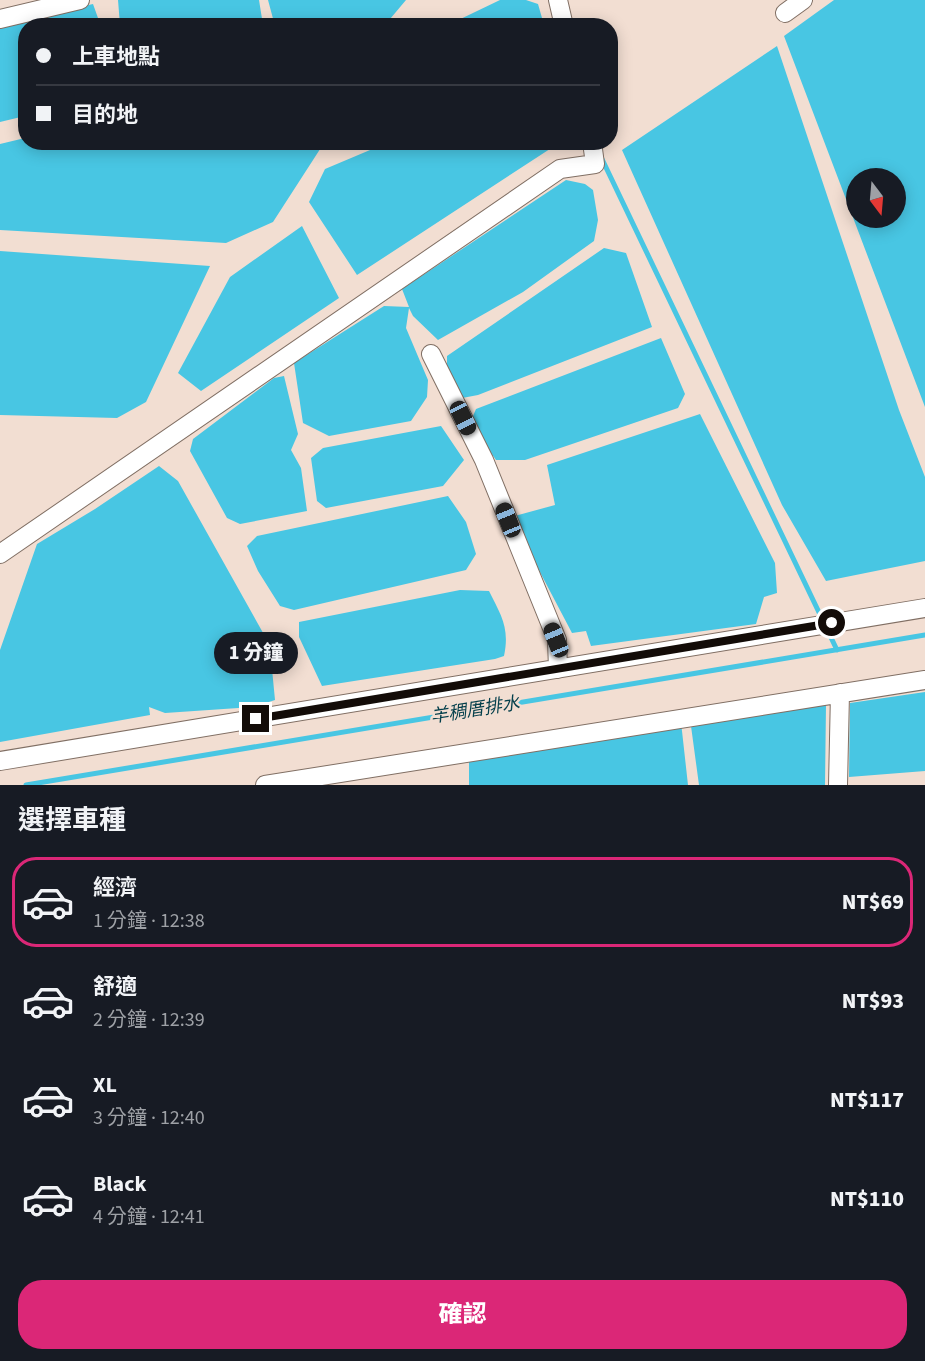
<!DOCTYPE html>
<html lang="zh-TW">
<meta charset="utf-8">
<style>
body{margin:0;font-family:"Source Sans 3","Noto Sans TC",sans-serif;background:#20242c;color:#f1f3f6;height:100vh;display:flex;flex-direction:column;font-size:22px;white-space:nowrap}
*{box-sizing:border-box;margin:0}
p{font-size:20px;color:#9ea1a6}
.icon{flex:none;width:33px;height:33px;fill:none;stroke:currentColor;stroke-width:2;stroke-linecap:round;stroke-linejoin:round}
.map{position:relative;height:785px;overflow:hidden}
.panel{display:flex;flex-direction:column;background:#171b24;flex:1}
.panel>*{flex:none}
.guide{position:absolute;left:18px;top:18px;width:600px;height:132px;border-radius:24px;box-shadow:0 3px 15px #0003;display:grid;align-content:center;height:132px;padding:0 18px;background:#171b24}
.needle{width:39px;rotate:164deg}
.buttons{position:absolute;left:846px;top:168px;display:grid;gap:12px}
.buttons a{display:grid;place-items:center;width:60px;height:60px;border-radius:50%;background:#171b24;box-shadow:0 3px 15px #0003;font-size:30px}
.end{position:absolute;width:27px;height:27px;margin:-14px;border:8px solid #130c08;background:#fff;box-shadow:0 0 0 3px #fff}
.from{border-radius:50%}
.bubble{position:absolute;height:42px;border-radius:21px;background:#171b24;box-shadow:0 3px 15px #0003;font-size:20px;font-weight:800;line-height:42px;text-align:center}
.car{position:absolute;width:18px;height:36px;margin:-18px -9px;border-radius:8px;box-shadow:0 0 4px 2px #0007;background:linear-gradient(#222 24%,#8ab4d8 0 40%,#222 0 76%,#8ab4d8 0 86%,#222 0)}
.guide b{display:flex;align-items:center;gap:21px;height:57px;font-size:22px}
.guide b+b{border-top:2px solid #363941}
.guide i{width:15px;height:15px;background:#f1f3f6}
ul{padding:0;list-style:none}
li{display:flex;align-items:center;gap:18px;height:90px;margin:0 12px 9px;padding:0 6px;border:3px solid transparent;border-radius:24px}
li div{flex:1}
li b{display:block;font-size:22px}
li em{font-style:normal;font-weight:800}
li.on{border-color:#db2777}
li>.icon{width:54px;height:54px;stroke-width:1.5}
h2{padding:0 18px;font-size:27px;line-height:72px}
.primary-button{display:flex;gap:12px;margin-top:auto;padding:12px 18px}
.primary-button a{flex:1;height:69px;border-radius:24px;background:#db2777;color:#fff;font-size:24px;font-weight:800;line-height:69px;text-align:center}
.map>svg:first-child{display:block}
</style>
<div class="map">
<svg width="925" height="785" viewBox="0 0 925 785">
<rect width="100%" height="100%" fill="#f2ded2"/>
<!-- water -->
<path fill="#48c6e3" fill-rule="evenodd" d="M118,0H259L263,25H120Z
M268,0H406L385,25L275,26Z
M500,0H526L538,4L544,25H448Z
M834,0H925V407L784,36ZM856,178H896V218H856Z
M93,4L98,18L110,20V25L26,26L25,116L0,122V25Z
M777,46L899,410L925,477V561L826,581L782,505L622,150Z
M25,138L26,142L324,143L273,222L226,243L0,230V144Z
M389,142H556V145L357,275L309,202L325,169Z
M566,180L585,184L593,190L598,220L594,241L523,292L438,340L413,316L409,308L406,328L428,380L427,397L411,421L329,436L303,423L294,363L384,306L409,307L402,289Z
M302,226L339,298L201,391L178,373L230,277Z
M604,248L626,253L652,327L478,395L457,399L447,366V356Z
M0,251L210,266L146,402L117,418L0,415Z
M661,338L685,394L678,408L525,460H496L470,423L476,409Z
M284,376L298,434L291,450L301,468L307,511L240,524L227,518L190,451L193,439L274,378Z
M700,414L775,563L777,593L764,597L756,624L591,646L586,631L572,633L511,517L555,505L547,465Z
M441,426L464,460L443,486L326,508L317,501L311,458L323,448Z
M159,466L178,481L281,665L272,669L275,700L253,707L165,713L149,707L150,715L0,742V650L37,544L95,509Z
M448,496L466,522L476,554L466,570L294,610L280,606L258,571L247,546L257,536Z
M460,590L489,591C501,615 510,628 504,656L495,659L322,686L299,637V622Z
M925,692V771L849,777L850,703Z
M826,705L825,785H699L691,726Z
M681,722L688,785H469V758Z"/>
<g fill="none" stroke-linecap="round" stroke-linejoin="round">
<!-- stream -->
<path stroke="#48c6e3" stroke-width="5" d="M601,157L837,650
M26,785L925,635"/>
<defs>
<path id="minor" d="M558,0L564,26
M785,13L803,0
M0,19L80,0
M431,354L484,460L557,640L558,669
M0,554L560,169L595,164L592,142
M0,761L925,608
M265,785L925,680
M838,785L840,693"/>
</defs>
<!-- minor casing -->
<use href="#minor" stroke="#806f64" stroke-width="20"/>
<!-- minor -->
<use href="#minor" stroke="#fff" stroke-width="18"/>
</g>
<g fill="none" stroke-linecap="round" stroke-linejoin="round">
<!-- route -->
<path stroke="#130c08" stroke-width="8" d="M256,719L832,623"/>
</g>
<g text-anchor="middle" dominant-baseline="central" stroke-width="5" stroke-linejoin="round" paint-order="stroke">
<!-- water labels -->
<g font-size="18" font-style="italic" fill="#043f4b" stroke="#f2ded2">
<text transform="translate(475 710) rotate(-9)">羊稠厝排水</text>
</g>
</g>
</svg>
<div class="buttons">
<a><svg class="needle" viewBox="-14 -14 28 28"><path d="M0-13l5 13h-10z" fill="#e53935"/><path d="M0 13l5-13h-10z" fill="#9ea1a6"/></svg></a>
</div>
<i class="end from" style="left:832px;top:623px"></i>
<i class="end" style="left:256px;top:719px"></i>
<div class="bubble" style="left:214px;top:632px;width:84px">1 分鐘</div>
<i class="car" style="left:463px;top:418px;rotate:154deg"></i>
<i class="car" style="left:508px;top:520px;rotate:338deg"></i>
<i class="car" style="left:556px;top:640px;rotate:338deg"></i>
<div class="guide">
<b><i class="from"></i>上車地點</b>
<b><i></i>目的地</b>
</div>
</div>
<section class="panel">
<h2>選擇車種</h2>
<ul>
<li class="on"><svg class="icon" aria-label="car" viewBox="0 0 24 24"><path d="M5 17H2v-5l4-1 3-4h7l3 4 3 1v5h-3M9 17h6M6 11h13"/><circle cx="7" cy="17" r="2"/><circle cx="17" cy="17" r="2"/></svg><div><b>經濟</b><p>1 分鐘 · 12:38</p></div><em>NT$69</em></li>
<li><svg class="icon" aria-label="car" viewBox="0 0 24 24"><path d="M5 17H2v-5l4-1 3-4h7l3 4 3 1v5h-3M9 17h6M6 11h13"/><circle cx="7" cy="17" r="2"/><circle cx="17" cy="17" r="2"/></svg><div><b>舒適</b><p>2 分鐘 · 12:39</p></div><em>NT$93</em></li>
<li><svg class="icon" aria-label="car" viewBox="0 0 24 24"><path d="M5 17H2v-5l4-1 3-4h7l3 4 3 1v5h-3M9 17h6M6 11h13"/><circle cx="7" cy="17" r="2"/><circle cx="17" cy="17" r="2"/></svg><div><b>XL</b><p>3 分鐘 · 12:40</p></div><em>NT$117</em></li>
<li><svg class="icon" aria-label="car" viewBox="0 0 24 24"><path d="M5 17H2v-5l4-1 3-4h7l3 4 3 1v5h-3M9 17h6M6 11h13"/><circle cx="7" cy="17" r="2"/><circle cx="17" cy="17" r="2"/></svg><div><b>Black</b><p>4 分鐘 · 12:41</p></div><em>NT$110</em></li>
</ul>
<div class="primary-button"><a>確認</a></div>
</section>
